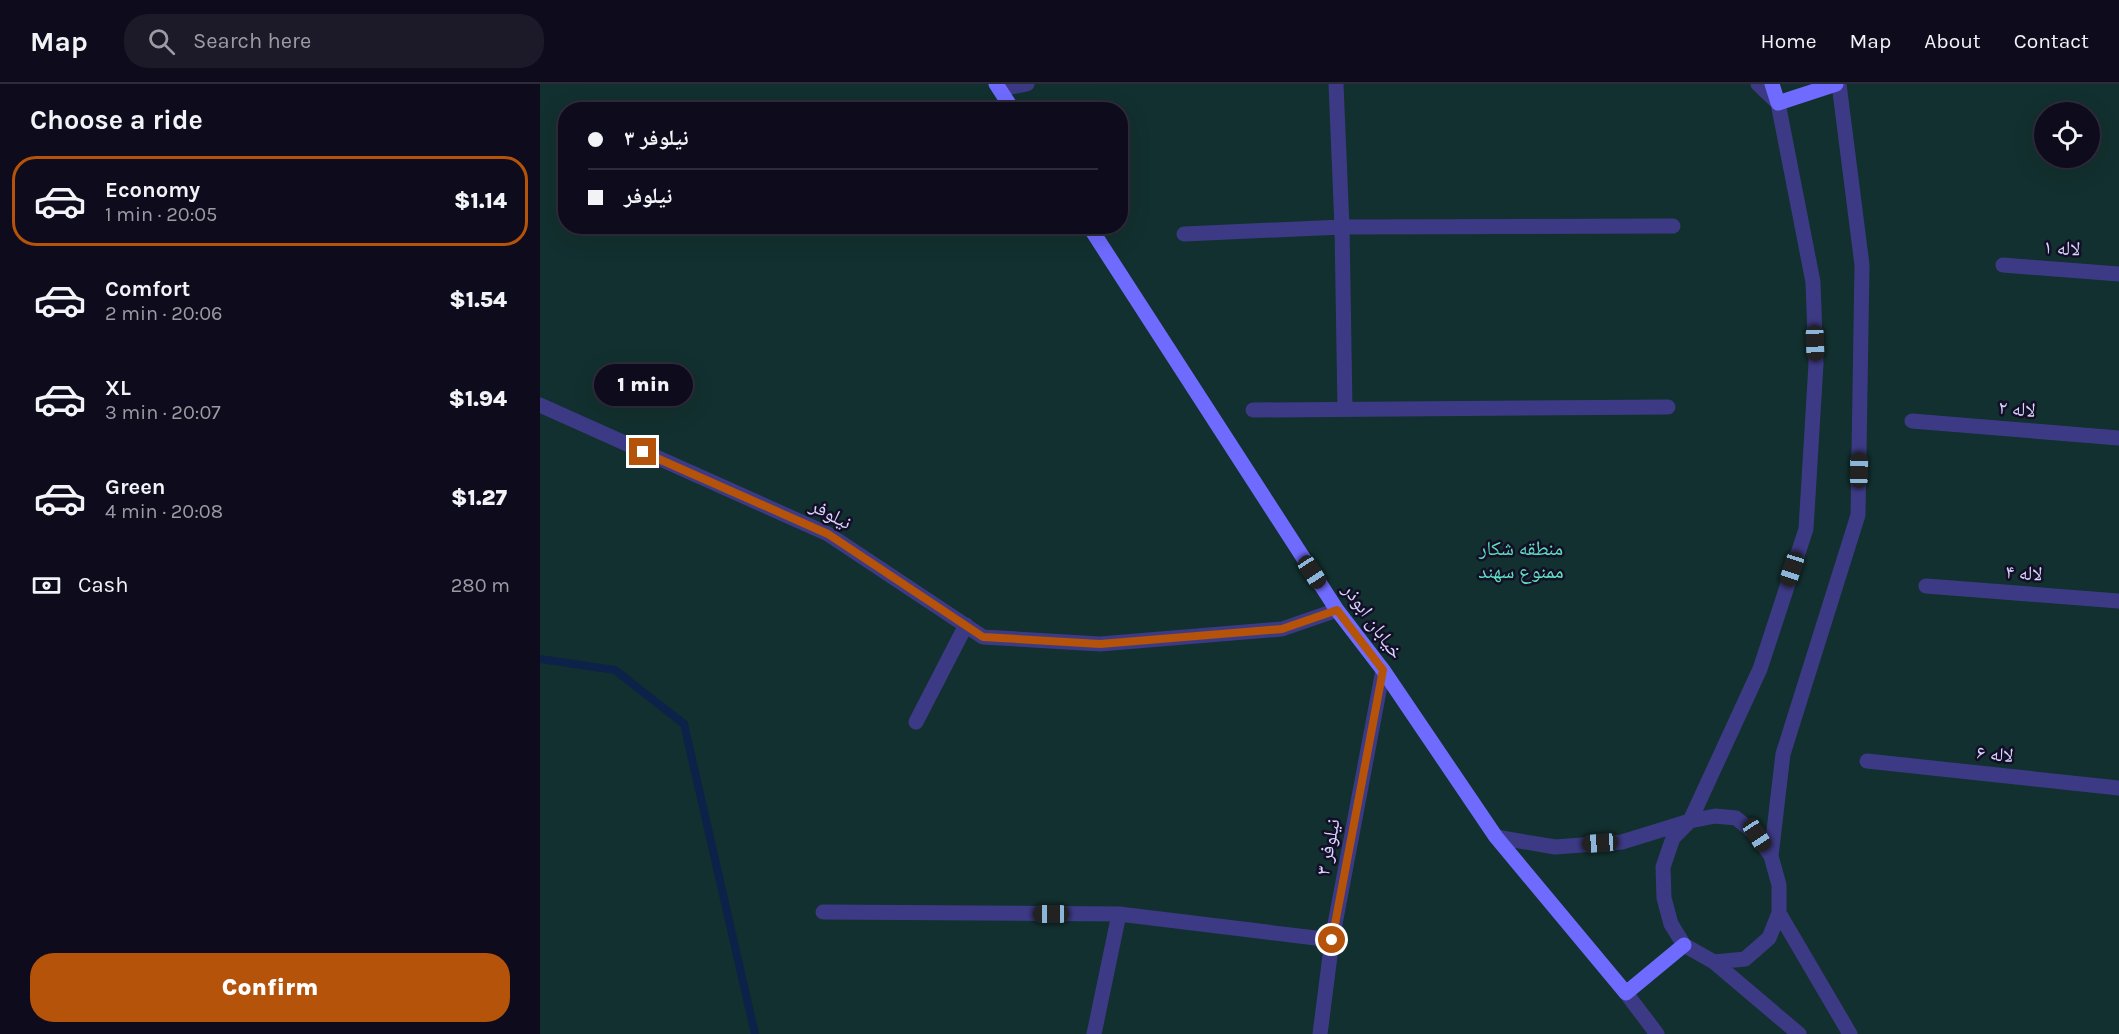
<!DOCTYPE html>
<meta charset="utf-8">
<style>
body{margin:0;font-family:Karla,"Noto Naskh Arabic",sans-serif;background:#1c1929;color:#f1f3f6;height:100vh;display:flex;flex-direction:column;font-size:22px;white-space:nowrap}
*{box-sizing:border-box;margin:0}
p{font-size:20px;color:#9b9ba3}
.icon{flex:none;width:33px;height:33px;fill:none;stroke:currentColor;stroke-width:2;stroke-linecap:round;stroke-linejoin:round}
.map{position:relative;flex:1;overflow:hidden}
.details{display:flex;flex-direction:column;background:#0e0b1c;width:540px}
.details>*{flex:none}
.hud{position:absolute;left:18px;top:18px;width:570px;height:132px;border-radius:24px;box-shadow:0 6px 24px #0002,0 0 0 2px #2e2b3b;display:grid;align-content:center;height:132px;padding:0 30px;background:#0e0b1c}
.fabs{position:absolute;left:1494px;top:18px;display:grid;gap:12px}
.fabs a{display:grid;place-items:center;width:66px;height:66px;border-radius:50%;background:#0e0b1c;box-shadow:0 6px 24px #0002,0 0 0 2px #2e2b3b;font-size:30px}
.end{position:absolute;width:27px;height:27px;margin:-14px;border:8px solid #b45309;background:#fff;box-shadow:0 0 0 3px #fff}
.from{border-radius:50%}
.bubble{position:absolute;height:42px;border-radius:21px;background:#0e0b1c;box-shadow:0 6px 24px #0002,0 0 0 2px #2e2b3b;font-size:20px;font-weight:800;line-height:42px;text-align:center}
.car{position:absolute;width:18px;height:36px;margin:-18px -9px;border-radius:8px;box-shadow:0 0 4px 2px #0007;background:linear-gradient(#222 24%,#8ab4d8 0 40%,#222 0 76%,#8ab4d8 0 86%,#222 0)}
.hud b{display:flex;align-items:center;gap:21px;height:57px;font-size:22px}
.hud b+b{border-top:2px solid #2e2b3b}
.hud i{width:15px;height:15px;background:#f1f3f6}
ul{padding:0;list-style:none}
li{display:flex;align-items:center;gap:18px;height:90px;margin:0 12px 9px;padding:0 18px;border:3px solid transparent;border-radius:24px}
li div{flex:1}
li b{display:block;font-size:22px}
li em{font-style:normal;font-weight:800}
li.on{border-color:#b45309}
li>.icon{width:54px;height:54px;stroke-width:1.5}
h2{padding:0 30px;font-size:27px;line-height:72px}
.pay{display:flex;align-items:center;gap:15px;height:66px;padding:0 30px;font-size:22px}
.pay p{margin-inline-start:auto}
.cta{display:flex;gap:12px;margin-top:auto;padding:12px 30px}
.cta a{flex:1;height:69px;border-radius:24px;background:#b45309;color:#fff;font-size:24px;font-weight:800;line-height:69px;text-align:center}
header{display:flex;align-items:center;gap:36px;box-sizing:border-box;height:84px;padding:0 30px;background:#0e0b1c;border-bottom:2px solid #2e2b3b}
header strong{font-size:28px}
nav{display:flex;gap:33px;margin-inline-start:auto;font-size:21px}
.search{width:420px;height:54px;background:#1c1929;display:flex;align-items:center;gap:15px;box-sizing:border-box;padding:0 21px;border-radius:24px;color:#9b9ba3;font-size:22px}
main{display:flex;flex:1;min-height:0}
.map>svg:first-child{display:block}
</style>
<header>
<strong>Map</strong>
<div class="search"><svg class="icon" aria-label="search" viewBox="0 0 24 24"><circle cx="10" cy="10" r="6"/><path d="M15 15l6 6"/></svg>Search here</div>
<nav><a>Home</a><a>Map</a><a>About</a><a>Contact</a></nav>
</header>
<main>
<section class="details">
<h2>Choose a ride</h2>
<ul>
<li class="on"><svg class="icon" aria-label="car" viewBox="0 0 24 24"><path d="M5 17H2v-5l4-1 3-4h7l3 4 3 1v5h-3M9 17h6M6 11h13"/><circle cx="7" cy="17" r="2"/><circle cx="17" cy="17" r="2"/></svg><div><b>Economy</b><p>1 min · 20:05</p></div><em>$1.14</em></li>
<li><svg class="icon" aria-label="car" viewBox="0 0 24 24"><path d="M5 17H2v-5l4-1 3-4h7l3 4 3 1v5h-3M9 17h6M6 11h13"/><circle cx="7" cy="17" r="2"/><circle cx="17" cy="17" r="2"/></svg><div><b>Comfort</b><p>2 min · 20:06</p></div><em>$1.54</em></li>
<li><svg class="icon" aria-label="car" viewBox="0 0 24 24"><path d="M5 17H2v-5l4-1 3-4h7l3 4 3 1v5h-3M9 17h6M6 11h13"/><circle cx="7" cy="17" r="2"/><circle cx="17" cy="17" r="2"/></svg><div><b>XL</b><p>3 min · 20:07</p></div><em>$1.94</em></li>
<li><svg class="icon" aria-label="car" viewBox="0 0 24 24"><path d="M5 17H2v-5l4-1 3-4h7l3 4 3 1v5h-3M9 17h6M6 11h13"/><circle cx="7" cy="17" r="2"/><circle cx="17" cy="17" r="2"/></svg><div><b>Green</b><p>4 min · 20:08</p></div><em>$1.27</em></li>
</ul>
<div class="pay"><svg class="icon" aria-label="cash" viewBox="0 0 24 24"><path d="M3 7h18v10H3z"/><circle cx="12" cy="12" r="2"/></svg>Cash<p>280 m</p></div>
<div class="cta"><a>Confirm</a></div>
</section>
<div class="map">
<svg width="1579" height="950" viewBox="0 0 1579 950">
<rect width="100%" height="100%" fill="#130f26"/>
<!-- green -->
<path fill="#12302f" fill-rule="evenodd" d="M0,0H1579V950H0ZM26,26H580V142H26ZM1504,28H1550V74H1504Z"/>
<g fill="none" stroke-linecap="round" stroke-linejoin="round">
<!-- stream -->
<path stroke="#0c2248" stroke-width="8" d="M0,575L75,586L144,640L215,950"/>
<!-- minor -->
<path stroke="#3d3a85" stroke-width="15" d="M796,0L802,143L805,325
M1218,0L1238,19
M460,5L487,0
M644,150L802,143L1133,142
M1463,181L1579,190
M0,321L288,450L443,553L560,560L742,545L797,526
M713,326L1128,323
M1372,337L1579,354
M1386,502L1579,517
M376,638L426,541
M1327,677L1579,704
M283,828L579,830L792,856
M554,950L579,830
M780,950L792,856L843,586"/>
<!-- tertiary -->
<path stroke="#3d3a85" stroke-width="15" d="M1175,732L1196,734L1217,751L1231,772L1239,801V829L1229,854L1205,875L1174,878L1144,861L1131,840L1124,814L1123,783L1133,754L1150,737Z
M956,753L1015,763L1082,758L1150,737L1220,585L1266,445L1276,280L1273,198L1238,19
M1231,772L1243,670L1318,431L1322,181L1299,0
M1239,829L1310,950
M1174,878L1259,950
M1086,909L1117,950"/>
<!-- secondary -->
<path stroke="#6f6bff" stroke-width="15" d="M456,0L473,26
M1232,0L1238,19L1296,0
M549,142L797,526L843,586L956,753L1086,909L1144,861"/>
</g>
<g fill="none" stroke-linecap="round" stroke-linejoin="round">
<!-- route -->
<path stroke="#b45309" stroke-width="8" d="M103,368L288,450L443,553L560,560L742,545L797,526L843,586L792,856"/>
</g>
<g text-anchor="middle" dominant-baseline="central" stroke-width="5" stroke-linejoin="round" paint-order="stroke">
<!-- street labels -->
<g font-size="20" fill="#d9d4ff" stroke="#130f26">
<text transform="translate(1522 164) rotate(4)">لاله ۱</text>
<text transform="translate(1477 325) rotate(5)">لاله ۲</text>
<text transform="translate(291 430) rotate(28)">نیلوفر</text>
<text transform="translate(1484 489) rotate(4)">لاله ۴</text>
<text transform="translate(833 537) rotate(54)">خیابان ابوذر</text>
<text transform="translate(1455 670) rotate(6)">لاله ۶</text>
<text transform="translate(788 763) rotate(-79)">نیلوفر ۳</text>
</g>
<!-- park labels -->
<g font-size="20" fill="#5fe0c0" stroke="#130f26">
<text x="981" y="464">منطقه شکار<tspan x="981" dy="23">ممنوع سهند</tspan></text>
</g>
</g>
</svg>
<div class="fabs">
<a><svg class="icon" aria-label="locate" viewBox="0 0 24 24"><circle cx="12" cy="12" r="6"/><path d="M12 2v4M12 18v4M2 12h4M18 12h4"/></svg></a>
</div>
<i class="end from" style="left:792px;top:856px"></i>
<i class="end" style="left:103px;top:368px"></i>
<div class="bubble" style="left:54px;top:280px;width:99px">1 min</div>
<i class="car" style="left:1275px;top:259px;rotate:178deg"></i>
<i class="car" style="left:1319px;top:386px;rotate:1deg"></i>
<i class="car" style="left:1252px;top:485px;rotate:198deg"></i>
<i class="car" style="left:772px;top:488px;rotate:147deg"></i>
<i class="car" style="left:1217px;top:751px;rotate:147deg"></i>
<i class="car" style="left:1060px;top:759px;rotate:266deg"></i>
<i class="car" style="left:511px;top:830px;rotate:270deg"></i>
<div class="hud">
<b><i class="from"></i>نیلوفر ۳</b>
<b><i></i>نیلوفر</b>
</div>
</div>
</main>
